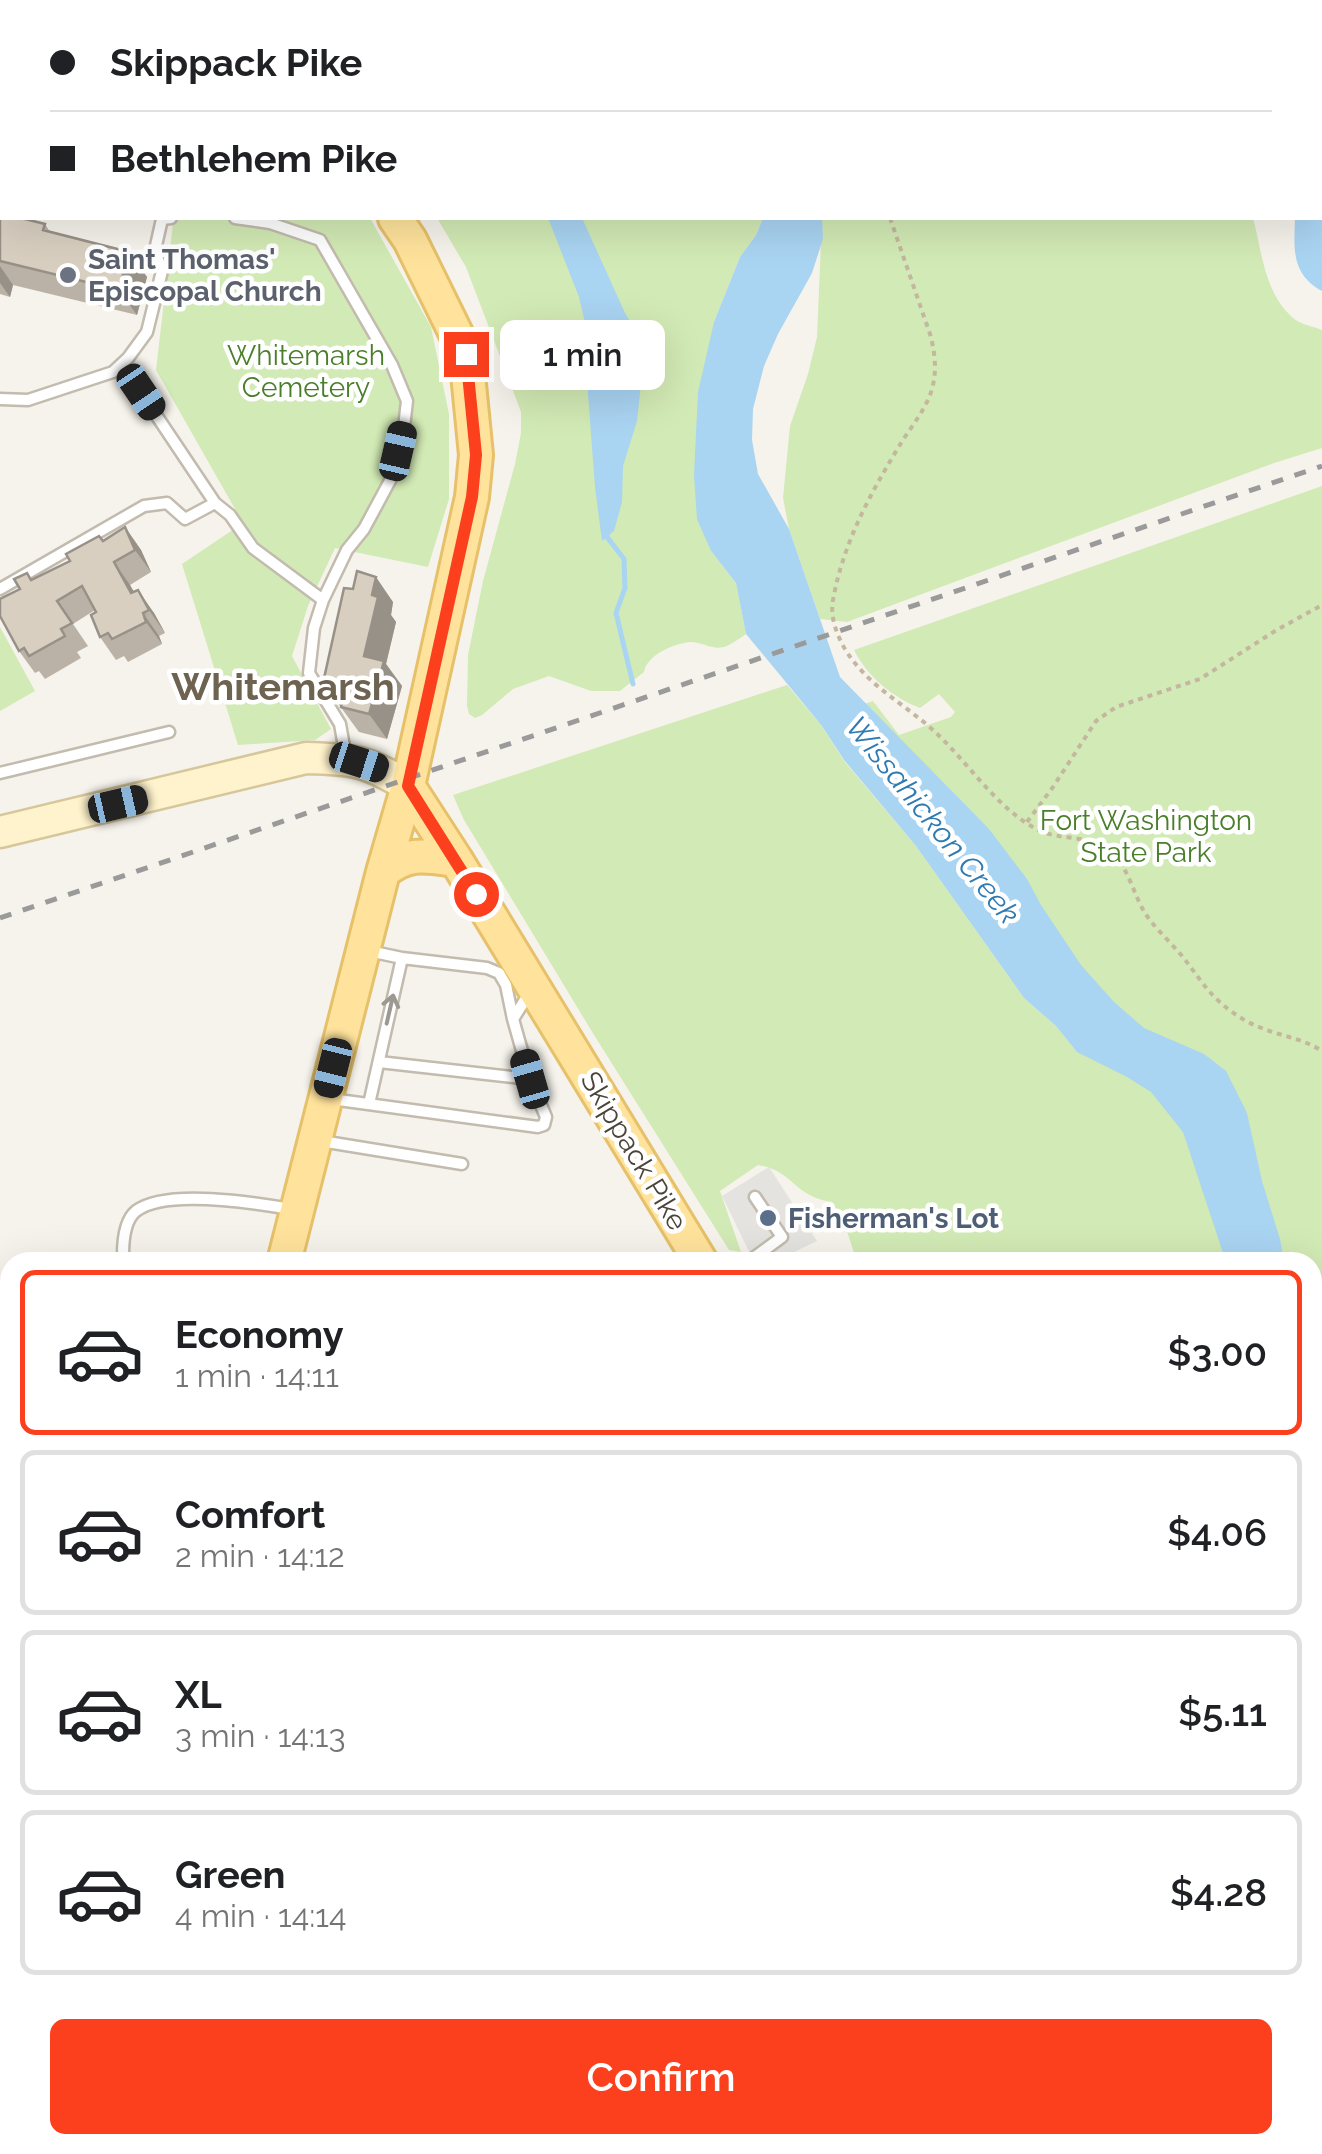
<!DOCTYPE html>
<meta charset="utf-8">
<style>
body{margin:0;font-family:Raleway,sans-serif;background:#f6f6f6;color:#202124;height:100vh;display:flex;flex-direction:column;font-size:38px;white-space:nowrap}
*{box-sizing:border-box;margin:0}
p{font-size:32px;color:#757577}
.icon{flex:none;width:55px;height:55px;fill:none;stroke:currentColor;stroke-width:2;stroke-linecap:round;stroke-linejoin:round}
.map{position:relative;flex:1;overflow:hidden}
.side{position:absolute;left:0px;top:1252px;width:1322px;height:902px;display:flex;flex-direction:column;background:#fff;border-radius:30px 30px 0 0;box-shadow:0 10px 40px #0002}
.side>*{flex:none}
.top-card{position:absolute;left:0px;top:0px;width:1322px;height:220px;box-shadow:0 10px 40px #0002;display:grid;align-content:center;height:220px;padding:0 50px;background:#fff}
.end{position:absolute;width:45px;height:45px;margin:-22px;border:12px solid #fc3f1d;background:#fff;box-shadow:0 0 0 5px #fff}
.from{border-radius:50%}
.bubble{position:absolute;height:70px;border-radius:15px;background:#fff;box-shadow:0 10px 40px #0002;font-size:32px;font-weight:600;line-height:70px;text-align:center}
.car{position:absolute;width:30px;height:60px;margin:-30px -15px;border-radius:12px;box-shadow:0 0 8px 2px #0007;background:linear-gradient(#222 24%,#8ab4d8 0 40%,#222 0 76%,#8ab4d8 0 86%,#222 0)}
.top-card b{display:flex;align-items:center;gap:35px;height:95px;font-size:38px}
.top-card b+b{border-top:2px solid #e0e0e0}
.top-card i{width:25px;height:25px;background:#202124}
ul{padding:18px 0 0;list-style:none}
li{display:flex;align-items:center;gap:30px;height:165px;margin:0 20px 15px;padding:0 30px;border:5px solid #e0e0e0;border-radius:15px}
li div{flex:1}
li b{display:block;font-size:38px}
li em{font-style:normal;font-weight:600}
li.on{border-color:#fc3f1d}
li>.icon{width:90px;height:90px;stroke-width:1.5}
.action{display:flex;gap:20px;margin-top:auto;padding:20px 50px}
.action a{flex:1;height:115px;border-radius:15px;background:#fc3f1d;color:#fff;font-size:40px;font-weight:600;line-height:115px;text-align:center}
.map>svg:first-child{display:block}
</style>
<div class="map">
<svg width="1322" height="2154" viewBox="0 0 1322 2154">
<rect width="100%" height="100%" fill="#f6f3ec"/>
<!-- green -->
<path fill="#d2eab5" d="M711,0H1322V31L1320,33V2H713Z
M145,218H370L431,327L449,414V499L428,567L335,548L308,606L292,656L331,729L315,740L238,745L182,564L243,523L156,370L173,223Z
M437,218H763L756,235L740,257L714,322L711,551L736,583L746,634C740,638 731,645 724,647C712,650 702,642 691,642C674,643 647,655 644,672L620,691H591L549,676L513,689L482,715L475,718L469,714L467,706L468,655L483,581L515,464L521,433V412L466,267Z
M822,218H1253C1262,251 1264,292 1292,317C1299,324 1312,326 1322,330V448L1274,463L847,622L820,619L789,529L783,498L790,426L808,374L817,337Z
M1322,486V1908L1313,1914L1312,1262H857L845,1225L832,1202C827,1201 821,1200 816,1198C791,1188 790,1171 758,1165L720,1191L741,1252L729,1250L594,1035L464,820L453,795L787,685L822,726L844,761L916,846L1024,998L1056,1026L1077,1052L829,716L873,701L899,735L951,717L955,712L939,694L920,708C892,697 868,677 854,650Z
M0,627L35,691L0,711Z
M319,2145H680L683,2154H316Z"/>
<!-- parking -->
<path fill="#e5e3e0" d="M769,1167L817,1241L773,1262H754L722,1196Z"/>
<!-- water -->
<path fill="#a9d4f2" d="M1322,96V291C1291,274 1294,249 1295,218H1320V98Z
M548,218H582L625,313L636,331L641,354V384L637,421L623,466L622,502L614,531L602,541L595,487L587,381L588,336L579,297Z
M763,218H822L823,239L812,273L778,334L764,366L753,409L752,440L758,474L789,529L840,677L989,829L1027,879L1041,905L1081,965L1114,1002L1144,1028L1204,1054L1226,1071L1247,1113L1262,1181L1280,1239L1284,1262H1226L1183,1132L1151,1092L1127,1077L1077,1052L1056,1026L1024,998L916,846L844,760L822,726L746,634L736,583L711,551L697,519L694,475L698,392L714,322L740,257L756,235Z"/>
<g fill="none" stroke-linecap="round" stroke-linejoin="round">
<!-- stream -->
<path stroke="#a9d4f2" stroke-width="5" d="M469,2L470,0
M607,531V537L624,559L625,588L616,613L633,684
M1312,1779L1322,1770"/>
<defs>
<path id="lane" d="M199,2L200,0
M2,68L0,79L2,83
M235,218L270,223L320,240L392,365L407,401L404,427L393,475L364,529L347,550L323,600L314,628L309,673L340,724L346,758
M122,364L215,503
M0,399L28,400L113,372L128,358L147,332L162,271L155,250L162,219L171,218
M0,589L144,506L167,503L185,519L215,503L230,515L253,548L323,600
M0,773L169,732
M369,951L402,958
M379,1062L530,1079
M331,1099L538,1127L544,1125L546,1117L530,1079L513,1019L530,992
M369,1104L402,958L487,968L499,973L506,985L513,1019
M321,1141L462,1164
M123,1255C123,1241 125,1220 136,1211C166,1188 256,1203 291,1209
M748,1262L782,1237L755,1197
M0,1373H10
M0,1590L10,1589"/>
<path id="street" d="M898,2154L899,2145"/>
<path id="secondary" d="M0,832L306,758C354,759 367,761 408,786
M1312,1938L1322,1932"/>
<path id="primary" d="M311,2V0
M408,786L456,860L701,1262
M383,872C408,851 426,856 456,860
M284,1262L383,872L408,786L472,497L476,455L466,354L410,240L395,218
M1241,2145L1247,2154
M62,2154L65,2145"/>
</defs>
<!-- lane casing -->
<use href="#lane" stroke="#c2bbae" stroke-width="15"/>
<!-- street casing -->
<use href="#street" stroke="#c2bbae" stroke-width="25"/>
<!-- secondary casing -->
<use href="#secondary" stroke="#d6c79b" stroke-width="35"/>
<!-- primary casing -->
<use href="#primary" stroke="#e6c16a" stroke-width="38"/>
<!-- path -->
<path stroke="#c4b79f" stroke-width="4" stroke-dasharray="5 5" stroke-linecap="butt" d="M735,0L737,2
M890,218L931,337C935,355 937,371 932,389C926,410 909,429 898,448C869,496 843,544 833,600C829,621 841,646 854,662C877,691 908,707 934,731C968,762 996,808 1038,830C1061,841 1089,834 1110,851C1130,868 1133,896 1147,916C1157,930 1171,943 1182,956C1192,968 1200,981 1210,992C1222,1006 1241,1020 1259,1027C1280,1036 1302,1038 1322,1051
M1027,822L1053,787L1096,721L1116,707L1200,679L1275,631L1322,605
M1312,1479L1322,1469
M363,2145L365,2154"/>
<!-- lane -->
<use href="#lane" stroke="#fff" stroke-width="10"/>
<!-- street -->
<use href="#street" stroke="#fff" stroke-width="20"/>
<!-- secondary -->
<use href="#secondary" stroke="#fff3cd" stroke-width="30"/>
<!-- primary -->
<use href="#primary" stroke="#ffe39c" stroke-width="32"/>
<!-- rail -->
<path stroke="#9a9a9a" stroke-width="5" stroke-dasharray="12 12" stroke-linecap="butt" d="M0,918L1322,466"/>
</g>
<!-- wall -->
<path fill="#bab2a6" d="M0,212L45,224L50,232L129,252L147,277L137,315L13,285L10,297L0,294Z
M125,527L141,550L151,572L130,585L134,592L154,613L165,633L159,636L162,644L128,662L124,656L116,660L100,637L95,610L73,624L88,646L77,652L81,658L45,679L39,671L35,673L19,651L20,589L32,580L70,561Z
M353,589L393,602L391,615L396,622L386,664L402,686L387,739L359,732L323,683Z"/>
<!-- shaded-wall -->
<path fill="#979187" d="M129,252L147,277L137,315L119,290Z
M0,266L13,285L10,297L0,283Z
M125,527L141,550L151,572L135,550Z
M114,562L130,585L147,616L131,593Z
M376,577L393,602L391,615L396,622L386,664L402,686L387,739L369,714L364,656L372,595Z
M138,590L154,613L165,633L149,610Z
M143,613L159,636L162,644L146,622Z"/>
<!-- building -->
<path fill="#d8cfc1" stroke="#979187" stroke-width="2.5" d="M2,154V189L0,190V155Z
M0,212H2V218H21L45,224L43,230L129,252L119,290L0,261Z
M125,527L135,550L114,562L131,593L138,590L149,610L143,613L146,622L112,639L108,633L100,637L91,615L96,612L82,586L57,601L72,623L61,629L65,636L29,656L24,648L19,651L0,616V599L20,589L14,579L27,573L31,580L70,561L66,554L99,536L103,541Z
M357,571L376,577L372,595L378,597L364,656L384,661L369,714L341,707L345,690L323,683L344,588L353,589Z"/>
<!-- one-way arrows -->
<defs><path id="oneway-shaft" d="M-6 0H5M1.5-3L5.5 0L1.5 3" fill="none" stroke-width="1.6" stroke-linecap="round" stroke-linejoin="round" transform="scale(2.5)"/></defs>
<use stroke="#9c9892" href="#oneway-shaft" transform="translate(390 1009) rotate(-77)"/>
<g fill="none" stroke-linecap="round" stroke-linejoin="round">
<!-- route -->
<path stroke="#fc3f1d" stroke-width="12" d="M466,354L476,455L472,497L408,786L476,894"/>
</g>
<!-- markers -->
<circle fill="#6b7280" stroke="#fff" stroke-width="4" cx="68" cy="275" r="10"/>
<circle fill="#5c6f8a" stroke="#fff" stroke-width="4" cx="768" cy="1218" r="10"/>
<g text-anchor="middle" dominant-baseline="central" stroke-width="9" stroke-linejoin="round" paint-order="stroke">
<!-- worship labels -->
<g font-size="28" font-weight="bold" fill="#5b616d" stroke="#fff" text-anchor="start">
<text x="88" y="259">Saint Thomas'<tspan x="88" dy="32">Episcopal Church</tspan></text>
</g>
<!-- park labels -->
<g font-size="28" fill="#4a7f2a" stroke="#fff">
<text x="306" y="355">Whitemarsh<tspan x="306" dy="32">Cemetery</tspan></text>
<text x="1146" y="820">Fort Washington<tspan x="1146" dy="32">State Park</tspan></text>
</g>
<!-- street labels -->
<g font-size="28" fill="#4b4439" stroke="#fff">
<text transform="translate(634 1151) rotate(59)">Skippack Pike</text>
</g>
<!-- service labels -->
<g font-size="28" font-weight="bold" fill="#4e5e75" stroke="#fff" text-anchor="start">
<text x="788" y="1218">Fisherman's Lot</text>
</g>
<!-- water labels -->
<g font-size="30" font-style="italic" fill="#2e7ab2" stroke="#fff">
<text transform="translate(933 820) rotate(51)">Wissahickon Creek</text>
</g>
<!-- district labels -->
<g font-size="38" font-weight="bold" fill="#6e6250" stroke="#fff">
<text x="283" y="686">Whitemarsh</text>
</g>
</g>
</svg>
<i class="end from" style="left:476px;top:894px"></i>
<i class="end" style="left:466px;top:354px"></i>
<div class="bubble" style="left:500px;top:320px;width:165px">1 min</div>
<i class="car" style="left:141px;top:392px;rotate:146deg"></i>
<i class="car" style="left:398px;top:451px;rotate:13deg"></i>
<i class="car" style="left:359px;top:762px;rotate:108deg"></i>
<i class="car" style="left:118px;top:804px;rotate:77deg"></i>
<i class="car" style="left:333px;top:1068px;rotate:194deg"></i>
<i class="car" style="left:530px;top:1079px;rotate:344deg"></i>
<div class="top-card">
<b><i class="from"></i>Skippack Pike</b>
<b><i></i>Bethlehem Pike</b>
</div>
<section class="side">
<ul>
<li class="on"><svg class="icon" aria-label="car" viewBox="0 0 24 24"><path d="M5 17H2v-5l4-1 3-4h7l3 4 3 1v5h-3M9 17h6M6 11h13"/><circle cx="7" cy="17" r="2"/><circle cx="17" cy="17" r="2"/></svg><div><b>Economy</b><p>1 min · 14:11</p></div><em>$3.00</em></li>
<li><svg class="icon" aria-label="car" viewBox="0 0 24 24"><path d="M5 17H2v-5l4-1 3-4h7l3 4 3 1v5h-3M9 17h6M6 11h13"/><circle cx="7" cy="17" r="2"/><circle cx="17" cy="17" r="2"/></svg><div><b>Comfort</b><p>2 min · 14:12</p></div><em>$4.06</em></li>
<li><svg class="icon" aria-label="car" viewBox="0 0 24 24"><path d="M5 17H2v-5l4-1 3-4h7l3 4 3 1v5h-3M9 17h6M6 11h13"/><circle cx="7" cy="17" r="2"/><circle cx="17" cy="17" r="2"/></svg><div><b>XL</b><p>3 min · 14:13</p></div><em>$5.11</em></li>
<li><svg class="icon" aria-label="car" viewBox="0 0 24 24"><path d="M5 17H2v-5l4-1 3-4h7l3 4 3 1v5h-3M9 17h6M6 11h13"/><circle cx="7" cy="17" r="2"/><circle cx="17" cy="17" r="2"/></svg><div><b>Green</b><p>4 min · 14:14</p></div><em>$4.28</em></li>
</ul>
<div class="action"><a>Confirm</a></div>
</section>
</div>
